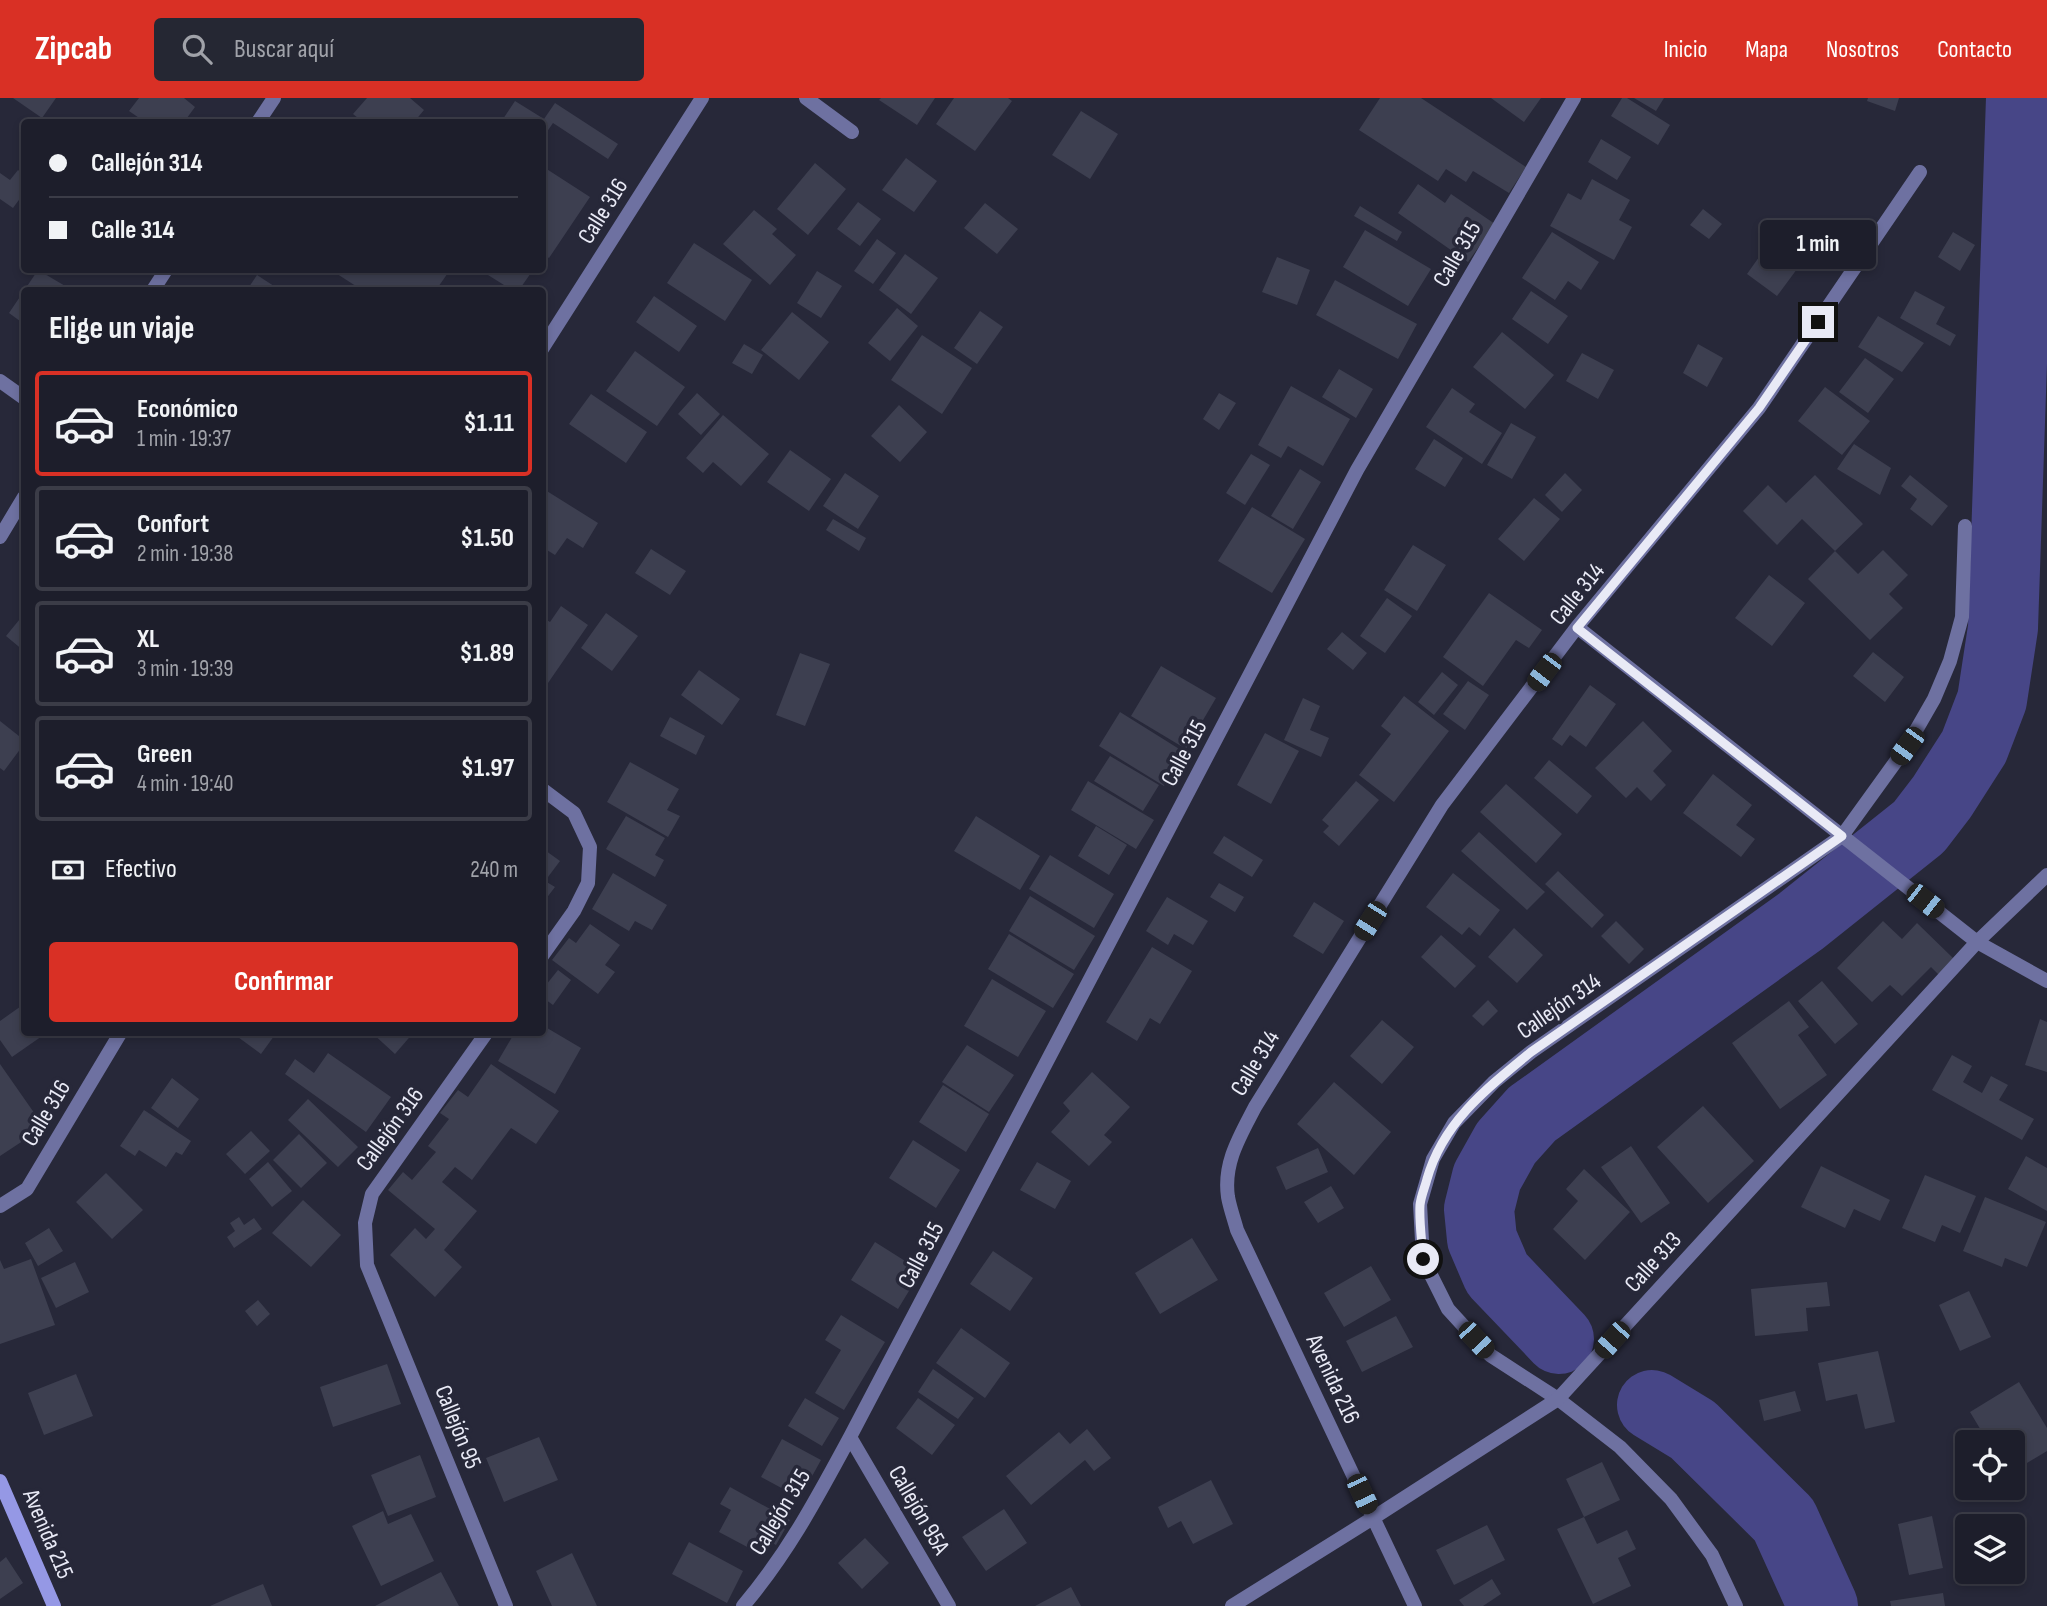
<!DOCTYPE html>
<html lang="es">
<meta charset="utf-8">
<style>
body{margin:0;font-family:"Sofia Sans Condensed",sans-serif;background:#252733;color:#f1f3f6;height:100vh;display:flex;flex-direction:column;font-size:26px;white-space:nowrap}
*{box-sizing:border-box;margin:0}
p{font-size:23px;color:#a0a2a9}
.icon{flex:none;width:38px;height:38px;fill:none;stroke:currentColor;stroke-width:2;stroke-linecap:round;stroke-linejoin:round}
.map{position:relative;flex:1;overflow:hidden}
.panel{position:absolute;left:21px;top:189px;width:525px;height:749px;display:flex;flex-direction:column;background:#1d1e2b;border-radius:7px;box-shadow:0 4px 10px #0003,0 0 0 2px #3b3c47}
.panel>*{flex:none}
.banner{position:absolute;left:21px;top:21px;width:525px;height:154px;border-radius:7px;box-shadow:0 4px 10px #0003,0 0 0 2px #3b3c47;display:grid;align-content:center;height:154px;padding:0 28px;background:#1d1e2b}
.buttons{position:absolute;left:1955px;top:1332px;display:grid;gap:14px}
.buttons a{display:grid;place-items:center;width:70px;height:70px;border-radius:7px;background:#1d1e2b;box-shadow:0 4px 10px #0003,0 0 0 2px #3b3c47;font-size:35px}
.end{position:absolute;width:32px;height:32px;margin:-16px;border:9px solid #e9eaf6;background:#111;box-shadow:0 0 0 4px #111}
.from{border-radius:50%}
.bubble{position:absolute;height:49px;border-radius:7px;background:#1d1e2b;box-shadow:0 4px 10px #0003,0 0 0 2px #3b3c47;font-size:23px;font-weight:700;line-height:49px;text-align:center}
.car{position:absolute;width:21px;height:42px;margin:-21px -10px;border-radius:9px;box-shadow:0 0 5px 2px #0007;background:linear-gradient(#222 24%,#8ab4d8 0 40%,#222 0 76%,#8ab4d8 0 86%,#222 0)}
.banner b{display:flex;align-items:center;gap:24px;height:66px;font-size:26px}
.banner b+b{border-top:2px solid #3b3c47}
.banner i{width:18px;height:18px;background:#f1f3f6}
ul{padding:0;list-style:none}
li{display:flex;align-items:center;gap:21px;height:105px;margin:0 14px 10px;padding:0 14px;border:4px solid #3b3c47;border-radius:7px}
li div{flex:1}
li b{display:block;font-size:26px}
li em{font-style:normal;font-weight:700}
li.active{border-color:#d93025}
li>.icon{width:63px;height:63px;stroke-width:1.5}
h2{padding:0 28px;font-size:32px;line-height:84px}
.pay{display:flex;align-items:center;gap:18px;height:77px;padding:0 28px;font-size:26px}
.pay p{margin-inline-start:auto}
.action{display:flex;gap:14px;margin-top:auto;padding:14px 28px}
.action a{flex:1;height:80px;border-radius:7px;background:#d93025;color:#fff;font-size:28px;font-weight:700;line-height:80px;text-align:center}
header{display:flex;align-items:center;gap:42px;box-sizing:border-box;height:98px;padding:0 35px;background:#d93025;color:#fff}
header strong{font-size:33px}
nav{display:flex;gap:38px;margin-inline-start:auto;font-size:24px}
.search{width:490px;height:63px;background:#252733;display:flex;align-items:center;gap:18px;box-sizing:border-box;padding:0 24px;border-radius:7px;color:#a0a2a9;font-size:26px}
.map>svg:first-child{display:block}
</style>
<header>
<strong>Zipcab</strong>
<div class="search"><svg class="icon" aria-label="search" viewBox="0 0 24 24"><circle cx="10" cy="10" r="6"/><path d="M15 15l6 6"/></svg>Buscar aquí</div>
<nav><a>Inicio</a><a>Mapa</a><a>Nosotros</a><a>Contacto</a></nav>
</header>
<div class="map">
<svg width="2047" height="1508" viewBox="0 0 2047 1508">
<rect width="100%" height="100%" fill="#272839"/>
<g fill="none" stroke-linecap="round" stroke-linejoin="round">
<!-- river -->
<path stroke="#474687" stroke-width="70" d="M1559,1241L1497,1176L1482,1141L1479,1111L1487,1079L1506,1045L1532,1016L1801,823L1919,729L1942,699L1974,649L1992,602L2003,530L2021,0
M1652,1307L1693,1332L1784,1422L1823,1508"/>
</g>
<!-- building -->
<path fill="#3d3f50" d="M13,0H56L42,20Z
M139,0H184L195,9L184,24H145L129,13Z
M367,0H410L424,12L414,24H363L353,16Z
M881,0H935L917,27L879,2Z
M954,0H1008L1012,3L975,53L936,26Z
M1380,0H1421L1526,69L1509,95L1473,73L1466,84L1446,71L1438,83L1359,32Z
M1491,0H1541L1524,24Z
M1622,0H1627L1670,27L1658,47L1611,18Z
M1634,0H1664L1656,13Z
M1868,0H1899L1895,13L1867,3Z
M515,3L544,21L555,5L618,46L608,61L553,25L542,41V24H501Z
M1081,13L1118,36L1090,81L1052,57Z
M1601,41L1631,59L1617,82L1588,64Z
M906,60L937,83L914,114L882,92Z
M815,65L846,91L808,137L777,111Z
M542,68L590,99L549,160L542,156Z
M18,72L24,77V95L13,110L0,101V75L10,82Z
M1592,81L1630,102L1619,122L1632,129L1614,162L1550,128L1568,95L1581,102Z
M1418,86L1445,105L1451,96L1495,126L1468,164L1398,115Z
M858,104L881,121L860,148L837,131Z
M985,105L1018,131L997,156L964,130Z
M1360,108L1402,134L1397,143L1354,118Z
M1703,111L1722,126L1709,141L1690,127Z
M754,112L777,131L772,136L796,157L770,187L723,146Z
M1365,132L1431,171L1408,208L1343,169Z
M1552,134L1599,164L1581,192L1568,183L1555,202L1522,180Z
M1953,134L1975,147L1960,173L1938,159Z
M877,141L896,155L873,186L854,173Z
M694,145L752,182L725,223L667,185Z
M1769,145L1800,167L1777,198L1747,176Z
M905,156L938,180L911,216L879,192Z
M1277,159L1310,172L1297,207L1262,194Z
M38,172L72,192H24V226L9,215Z
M331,172H450L436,192H362Z
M480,172H533L519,192H512Z
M817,173L842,188L821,220L797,205Z
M257,177L280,192H247Z
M1335,182L1417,226L1398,261L1316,217Z
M1531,193L1568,218L1548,246L1512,221Z
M1915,193L1945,209L1936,226L1956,237L1950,248L1900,220Z
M654,198L697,228L679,254L636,224Z
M897,210L918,228L890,263L868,245Z
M980,213L1003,229L977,266L954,250Z
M792,214L829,244L799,282L761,252Z
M1878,218L1924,245L1902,274L1858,249Z
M1502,234L1554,277L1525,311L1473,269Z
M922,237L972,270L942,316L891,282Z
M744,246L763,257L752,276L732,265Z
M1698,246L1723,260L1707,289L1683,275Z
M635,253L685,289L657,328L606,293Z
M1582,255L1614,272L1598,301L1566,283Z
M1865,260L1894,281L1868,315L1839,294Z
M1339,271L1373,291L1356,320L1322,299Z
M1291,288L1350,321L1323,368L1288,348L1281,360L1258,347Z
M1825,289L1870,323L1842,357L1798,323Z
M1452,290L1475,306L1469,314L1502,335L1482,366L1426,329Z
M697,295L720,316L701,337L678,316Z
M1219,295L1236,305L1219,332L1203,321Z
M591,296L647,334L626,365L569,326Z
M899,307L927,334L900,364L871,338Z
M723,317L769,356L741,388L713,364L703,375L686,360Z
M1511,325L1536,339L1512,381L1487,367Z
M1434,341L1463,360L1445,389L1415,371Z
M1854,346L1891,370L1880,397L1837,371Z
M790,352L831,381L809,413L767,384Z
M1251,356L1270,367L1245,407L1226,395Z
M1300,371L1321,384L1293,431L1271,418Z
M845,375L879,398L858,431L823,408Z
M1565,375L1582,392L1562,414L1545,397Z
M1815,377L1863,426L1835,453L1802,421L1777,447L1743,413L1768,387L1786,405Z
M1910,377L1948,408L1932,428L1910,411L1917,401L1901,388Z
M542,390L598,425L583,450L567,440L555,457L542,449Z
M1534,400L1560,421L1524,463L1498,441Z
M1252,409L1305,441L1272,495L1218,463Z
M833,421L866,440L859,453L826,432Z
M1413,447L1446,467L1417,513L1384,492Z
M651,451L686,473L670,497L635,475Z
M1883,452L1908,477L1889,496L1903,510L1870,542L1808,481L1835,453L1858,476Z
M1769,477L1805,505L1772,548L1735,520Z
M1489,495L1542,532L1529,550L1516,542L1483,588L1443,559Z
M1387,500L1412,518L1385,555L1360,538Z
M561,508L588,527L548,585L542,582V519L550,524Z
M606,515L638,538L612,573L581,550Z
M24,516V553L6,538Z
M1342,534L1367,555L1353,572L1327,551Z
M1873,554L1904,579L1885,604L1853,578Z
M800,555L830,566L805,628L776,617Z
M1161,568L1216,600L1186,651L1131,618Z
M699,572L740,601L722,627L681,597Z
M1442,574L1458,587L1434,617L1418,604Z
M1468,583L1489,597L1465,632L1443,616Z
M1590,587L1616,606L1586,649L1570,637L1562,648L1552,641Z
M1404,598L1449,633L1394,704L1359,677L1391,636L1381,628Z
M1303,600L1320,608L1310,632L1329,640L1321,659L1284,642Z
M1120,614L1184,654L1164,688L1099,648Z
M670,619L705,638L696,657L660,638Z
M0,623L24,642V646L4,673L0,670Z
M1643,623L1672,653L1653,673L1666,687L1651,703L1637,689L1626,700L1595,670Z
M1265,635L1299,653L1271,706L1237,687Z
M1110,658L1159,687L1143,713L1094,683Z
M1549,662L1592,698L1577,716L1534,680Z
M630,664L679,691L667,712L680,718L668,739L607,704Z
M1713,676L1752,707L1736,727L1755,741L1741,759L1683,715Z
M1088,683L1154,722L1136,751L1071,712Z
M1356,683L1379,702L1339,748L1323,734L1329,728L1322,722Z
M1506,686L1562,736L1536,765L1480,714Z
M626,718L665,740L655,757L664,762L655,779L606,751Z
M976,718L1040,758L1020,792L954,753Z
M1096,728L1127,747L1109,777L1078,758Z
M1479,734L1545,794L1527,812L1461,753Z
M1224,738L1263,762L1252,779L1213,755Z
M542,750L560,763L545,783L555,789L542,806Z
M1050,757L1114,796L1094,830L1029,791Z
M1558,773L1604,817L1592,830L1545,786Z
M613,775L667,807L652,832L635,823L629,833L592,811Z
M1453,775L1500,812L1480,838L1469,829L1462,837L1426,809Z
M1219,785L1244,799L1235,814L1210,799Z
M1030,798L1095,838L1074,872L1009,833Z
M1167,799L1208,823L1193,847L1174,836L1168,847L1146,833Z
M1314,804L1344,823L1323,856L1293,838Z
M1616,823L1644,851L1629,866L1601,838Z
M1883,823L1902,841L1917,825L1954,861L1939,877L1931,869L1902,898L1890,887L1872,904L1837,870Z
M590,826L620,847L605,867L615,874L598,896L552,862L569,840L576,845Z
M1514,830L1543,857L1517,885L1488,859Z
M1009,836L1074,876L1053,910L988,871Z
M1441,837L1476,868L1455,890L1421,859Z
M1152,849L1192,873L1160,926L1150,920L1137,943L1106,924Z
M558,872L571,882L553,907L542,899V892Z
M992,881L1046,913L1018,959L964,928Z
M1822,883L1858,926L1835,946L1798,903Z
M1488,902L1498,913L1483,928L1472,918Z
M1789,903L1809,929L1798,937L1827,977L1780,1011L1732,945Z
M24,906V934H44L45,936L12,959L0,942V923Z
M2040,921L2047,924V974L2025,967Z
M1382,922L1414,949L1382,986L1350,958Z
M542,927L581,950L555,996L498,963L515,934H542Z
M231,934H277L261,956Z
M371,934H414L395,956Z
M967,947L1014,977L989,1014L942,984Z
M328,955L391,999L366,1034L285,976L295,961L314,975Z
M1952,957L1972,968L1963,984L1982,995L1991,978L2008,987L1999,1002L2034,1021L2022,1042L1932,992Z
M0,966L44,1029L0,1058Z
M491,966L559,1013L536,1046L511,1030L472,1082L455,1069L442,1084L477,1113L444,1152L462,1169L435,1199L390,1157L415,1130L426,1141L435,1131L388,1092L403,1074L412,1082L436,1054L428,1048L449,1021L440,1015L458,992L468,999Z
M1092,974L1130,1009L1104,1037L1112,1044L1089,1068L1051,1034L1070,1013L1063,1005Z
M172,980L199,1001L178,1030L151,1010Z
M1334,984L1391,1034L1354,1077L1297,1026Z
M943,987L989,1016L966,1054L919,1024Z
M308,1001L358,1049L338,1069L288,1022Z
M1703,1008L1754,1063L1708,1105L1657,1049Z
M144,1012L191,1043L182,1057L176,1054L166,1069L139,1052L135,1058L120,1048Z
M251,1033L270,1053L245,1076L226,1056Z
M299,1036L327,1065L301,1090L273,1062Z
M913,1042L960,1072L936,1110L889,1080Z
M1631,1048L1670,1105L1641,1125L1601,1069Z
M1318,1050L1328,1074L1286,1092L1276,1069Z
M2026,1058L2047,1070V1113L2008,1091Z
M268,1064L292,1093L272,1109L249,1081Z
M1037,1064L1071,1083L1055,1111L1020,1092Z
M1821,1068L1890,1102L1880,1123L1854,1111L1845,1130L1801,1109Z
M1584,1071L1630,1114L1585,1162L1553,1131L1578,1103L1566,1091Z
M106,1075L143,1112L112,1141L76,1104Z
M1925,1077L1976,1098L1960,1135L1942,1127L1935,1144L1902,1130Z
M1331,1088L1344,1110L1318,1125L1304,1104Z
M1985,1099L2046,1124L2027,1169L2005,1160L2002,1169L1963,1153Z
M303,1102L341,1137L311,1169L272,1135Z
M239,1119L244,1127L254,1120L262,1131L234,1150L227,1139L235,1133L230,1125Z
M49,1130L63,1153L38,1168L25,1145Z
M1192,1140L1218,1182L1160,1216L1135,1175Z
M875,1144L921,1173L898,1211L851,1182Z
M993,1153L1033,1180L1010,1213L970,1186Z
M31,1161L55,1227L0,1246V1162L4,1171Z
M75,1164L89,1194L56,1210L41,1180Z
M1371,1168L1391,1202L1344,1229L1324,1195Z
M1827,1184L1830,1208L1806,1210L1808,1233L1755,1238L1751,1191Z
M1969,1193L1991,1239L1960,1253L1939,1207Z
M258,1202L270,1216L257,1228L245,1213Z
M841,1217L885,1244L844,1312L815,1295L841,1252L825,1242Z
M1396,1218L1413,1249L1362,1274L1346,1243Z
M961,1230L1010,1265L985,1300L936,1265Z
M1878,1253L1895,1324L1865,1331L1857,1296L1826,1303L1818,1265Z
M387,1266L401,1306L333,1329L320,1289Z
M933,1271L974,1300L958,1321L918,1294Z
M76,1276L93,1318L44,1337L28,1295Z
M2019,1284L2047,1330V1353L2012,1374V1344H1988L1970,1314Z
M1795,1293L1801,1313L1764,1323L1759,1302Z
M805,1300L839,1320L822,1348L788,1328Z
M918,1300L955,1327L932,1357L896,1330Z
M1087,1331L1111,1360L1094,1373L1085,1362L1031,1407L1006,1378L1059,1334L1070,1346Z
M539,1339L558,1382L504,1404L486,1360Z
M782,1341L821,1362L800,1400L761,1379Z
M420,1357L436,1399L388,1418L371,1377Z
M1602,1364L1620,1402L1584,1419L1566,1381Z
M1211,1382L1233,1426L1193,1446L1181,1423L1168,1430L1158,1409Z
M730,1389L790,1422L776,1447L759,1437L751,1451L719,1434L731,1412L720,1406Z
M1004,1411L1027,1445L986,1473L962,1439Z
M383,1413L388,1426L411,1416L434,1463L381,1488L352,1428Z
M1932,1418L1943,1470L1909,1477L1898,1426Z
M1584,1419L1597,1446L1627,1432L1636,1451L1618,1460L1631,1488L1593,1506L1557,1431Z
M1487,1427L1505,1462L1454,1487L1436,1452Z
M865,1440L889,1465L862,1491L838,1465Z
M689,1444L743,1473L727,1505L672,1476Z
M572,1455L597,1508H552L536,1473Z
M6,1459L23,1485L0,1501V1464Z
M441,1474L459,1508H375L402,1494Z
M1492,1481L1501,1496L1483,1508H1464L1459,1502Z
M263,1486L272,1508H210L233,1498Z
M1071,1489L1081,1508H1035Z
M1943,1495L1945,1508H1891L1890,1503Z"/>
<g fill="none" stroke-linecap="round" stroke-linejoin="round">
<!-- lane -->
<path stroke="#6e71a1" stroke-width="14" d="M1736,1508L1712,1457L1671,1401L1620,1349L1558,1301L1490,1257L1448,1211L1423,1161L1420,1106L1433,1061L1454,1025L1494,984L1531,954L1842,738L1907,648L1934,601L1950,563L1962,519L1965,428"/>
<!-- street -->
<path stroke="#6e71a1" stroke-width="14" d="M806,0L852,34
M258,24L274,0
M153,192L166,172
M542,251L702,0
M0,283L24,300
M0,439L24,399
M1577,529L1977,844L2047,883
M542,691L574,715L590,749L588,785L574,813L542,858
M487,934L372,1096L365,1125L367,1167L506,1508
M0,1108L27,1091L121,934
M850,1339L949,1508
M743,1508C788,1455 817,1400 850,1339L1357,372L1574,0
M1232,1508L1373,1420L1558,1301L1977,844L2047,777
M1415,1508L1237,1132C1234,1121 1230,1110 1228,1099C1223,1065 1240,1038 1255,1009L1442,707L1577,529L1759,310L1920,74"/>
<!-- secondary -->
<path stroke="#9598e5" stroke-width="14" d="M0,1383L54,1508"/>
</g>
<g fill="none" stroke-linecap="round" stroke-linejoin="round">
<!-- route -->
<path stroke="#e9eaf6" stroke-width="9" d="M1423,1161C1422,1143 1419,1124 1420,1107C1421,1098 1425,1089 1427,1081C1443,1024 1487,990 1531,954L1842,738L1577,530L1759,310L1818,224"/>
</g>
<g text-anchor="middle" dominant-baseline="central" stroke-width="7" stroke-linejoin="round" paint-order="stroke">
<!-- street labels -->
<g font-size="24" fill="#e9eaf6" stroke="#272839">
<text transform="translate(603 113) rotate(-58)">Calle 316</text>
<text transform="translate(1457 156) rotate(-60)">Calle 315</text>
<text transform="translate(1577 496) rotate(-51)">Calle 314</text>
<text transform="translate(1184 655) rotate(-62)">Calle 315</text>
<text transform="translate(1559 908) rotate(-35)">Callejón 314</text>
<text transform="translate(1255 965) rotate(-59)">Calle 314</text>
<text transform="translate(46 1015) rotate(-59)">Calle 316</text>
<text transform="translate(390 1031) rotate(-54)">Callejón 316</text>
<text transform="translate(921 1157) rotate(-62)">Calle 315</text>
<text transform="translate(1653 1164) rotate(-48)">Calle 313</text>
<text transform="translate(1333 1281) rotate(65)">Avenida 216</text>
<text transform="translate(458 1329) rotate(68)">Callejón 95</text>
<text transform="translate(919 1412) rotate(60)">Callejón 95A</text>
<text transform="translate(780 1414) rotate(-59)">Callejón 315</text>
<text transform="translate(48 1436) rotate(67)">Avenida 215</text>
</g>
</g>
</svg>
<div class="buttons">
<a><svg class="icon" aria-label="locate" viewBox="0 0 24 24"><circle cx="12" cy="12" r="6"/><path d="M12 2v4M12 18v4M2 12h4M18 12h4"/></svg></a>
<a><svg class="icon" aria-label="layers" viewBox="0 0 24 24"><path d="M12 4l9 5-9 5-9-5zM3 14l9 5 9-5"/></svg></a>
</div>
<i class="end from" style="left:1423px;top:1161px"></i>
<i class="end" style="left:1818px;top:224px"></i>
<div class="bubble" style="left:1760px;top:122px;width:116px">1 min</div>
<i class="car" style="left:1544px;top:574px;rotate:217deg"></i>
<i class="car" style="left:1907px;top:648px;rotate:216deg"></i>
<i class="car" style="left:1925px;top:803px;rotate:128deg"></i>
<i class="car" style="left:1370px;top:823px;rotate:212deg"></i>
<i class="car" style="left:1476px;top:1242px;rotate:137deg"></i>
<i class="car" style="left:1612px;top:1242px;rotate:222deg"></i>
<i class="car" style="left:1362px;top:1396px;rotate:155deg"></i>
<div class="banner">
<b><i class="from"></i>Callejón 314</b>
<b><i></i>Calle 314</b>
</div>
<section class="panel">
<h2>Elige un viaje</h2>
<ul>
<li class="active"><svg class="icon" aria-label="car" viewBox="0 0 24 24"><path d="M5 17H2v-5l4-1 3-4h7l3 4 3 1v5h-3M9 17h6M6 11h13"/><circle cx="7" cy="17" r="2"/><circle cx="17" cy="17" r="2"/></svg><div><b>Económico</b><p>1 min · 19:37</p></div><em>$1.11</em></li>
<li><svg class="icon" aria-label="car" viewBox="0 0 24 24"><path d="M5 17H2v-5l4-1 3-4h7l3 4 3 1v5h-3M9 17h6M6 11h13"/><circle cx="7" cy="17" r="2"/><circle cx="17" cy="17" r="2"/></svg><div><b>Confort</b><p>2 min · 19:38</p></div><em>$1.50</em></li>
<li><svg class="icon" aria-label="car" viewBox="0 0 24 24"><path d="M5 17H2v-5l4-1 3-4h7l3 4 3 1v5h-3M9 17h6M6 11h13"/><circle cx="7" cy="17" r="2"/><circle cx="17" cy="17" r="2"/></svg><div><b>XL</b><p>3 min · 19:39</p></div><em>$1.89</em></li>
<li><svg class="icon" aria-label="car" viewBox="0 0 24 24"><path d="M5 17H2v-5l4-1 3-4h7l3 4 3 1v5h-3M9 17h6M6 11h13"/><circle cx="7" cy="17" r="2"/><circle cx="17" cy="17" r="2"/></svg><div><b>Green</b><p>4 min · 19:40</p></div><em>$1.97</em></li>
</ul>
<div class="pay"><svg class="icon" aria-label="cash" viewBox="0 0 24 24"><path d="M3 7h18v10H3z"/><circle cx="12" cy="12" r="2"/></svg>Efectivo<p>240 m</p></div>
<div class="action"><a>Confirmar</a></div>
</section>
</div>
